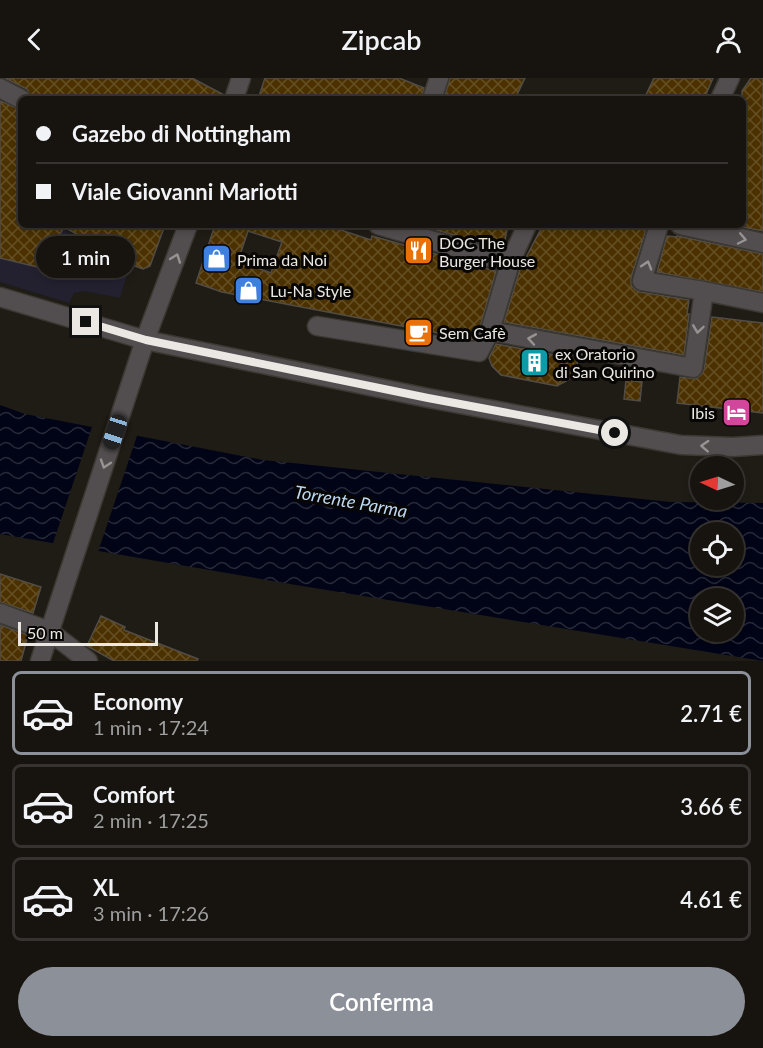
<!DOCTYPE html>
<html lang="it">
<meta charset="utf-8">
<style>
body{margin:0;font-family:Lato,sans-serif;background:#201d19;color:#f1f3f6;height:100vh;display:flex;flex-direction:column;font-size:22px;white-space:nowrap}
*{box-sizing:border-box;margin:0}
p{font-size:20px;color:#9e9e9f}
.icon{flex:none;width:33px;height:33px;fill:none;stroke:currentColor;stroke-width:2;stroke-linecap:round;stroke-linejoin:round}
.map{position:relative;height:583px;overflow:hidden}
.side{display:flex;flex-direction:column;background:#171410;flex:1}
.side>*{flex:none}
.hud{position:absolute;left:18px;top:18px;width:728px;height:132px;border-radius:9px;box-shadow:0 3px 9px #0003,0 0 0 2px #363330;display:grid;align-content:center;height:132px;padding:0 18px;background:#171410}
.needle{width:39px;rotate:274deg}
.buttons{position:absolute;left:690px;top:378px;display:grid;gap:12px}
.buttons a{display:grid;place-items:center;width:54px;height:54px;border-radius:50%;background:#171410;box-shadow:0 3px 9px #0003,0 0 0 2px #363330;font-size:30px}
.scale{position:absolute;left:18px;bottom:15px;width:140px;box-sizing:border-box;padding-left:6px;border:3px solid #ebe8e4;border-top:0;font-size:16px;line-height:21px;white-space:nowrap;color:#ebe8e4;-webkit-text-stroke:4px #080604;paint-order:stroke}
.end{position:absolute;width:27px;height:27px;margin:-14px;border:8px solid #ebe8e4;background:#111;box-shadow:0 0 0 3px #111}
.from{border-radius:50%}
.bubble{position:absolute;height:42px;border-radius:21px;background:#171410;box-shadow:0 3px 9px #0003,0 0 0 2px #363330;font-size:20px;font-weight:600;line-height:42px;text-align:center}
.car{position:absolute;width:18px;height:36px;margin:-18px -9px;border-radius:8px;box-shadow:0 0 4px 2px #0007;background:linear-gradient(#222 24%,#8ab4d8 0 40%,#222 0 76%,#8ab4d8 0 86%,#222 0)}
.hud b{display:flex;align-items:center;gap:21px;height:57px;font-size:22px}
.hud b+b{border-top:2px solid #363330}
.hud i{width:15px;height:15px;background:#f1f3f6}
ul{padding:10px 0 0;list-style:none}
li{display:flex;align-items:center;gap:18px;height:84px;margin:0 12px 9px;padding:0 6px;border:3px solid #363330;border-radius:9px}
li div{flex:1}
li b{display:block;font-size:22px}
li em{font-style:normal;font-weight:600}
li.active{border-color:#8c9099}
li>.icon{width:54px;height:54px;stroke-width:1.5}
.primary-button{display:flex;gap:12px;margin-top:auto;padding:12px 18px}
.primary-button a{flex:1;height:69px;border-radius:36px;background:#8c9099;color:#fff;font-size:24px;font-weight:600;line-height:69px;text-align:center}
header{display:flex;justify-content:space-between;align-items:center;height:78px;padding:0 18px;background:#171410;font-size:27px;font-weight:600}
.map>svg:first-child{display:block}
</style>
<header><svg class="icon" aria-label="back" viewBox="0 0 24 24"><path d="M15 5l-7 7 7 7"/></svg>Zipcab<svg class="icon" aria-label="person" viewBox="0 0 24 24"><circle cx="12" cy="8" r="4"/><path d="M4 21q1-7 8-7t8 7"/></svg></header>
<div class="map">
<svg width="763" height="583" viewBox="0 0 763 583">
<defs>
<pattern id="water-waves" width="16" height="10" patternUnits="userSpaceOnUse" patternTransform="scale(1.5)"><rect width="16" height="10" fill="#000416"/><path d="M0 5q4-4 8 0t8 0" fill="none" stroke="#252938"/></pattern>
<pattern id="building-cross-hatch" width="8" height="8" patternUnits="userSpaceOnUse" patternTransform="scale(1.5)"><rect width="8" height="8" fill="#4b3100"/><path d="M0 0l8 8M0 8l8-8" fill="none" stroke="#654f25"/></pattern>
</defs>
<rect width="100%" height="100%" fill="#1f1b15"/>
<!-- commercial -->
<path fill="#232030" d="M0,118L21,147H54L104,174L103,181L128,194L120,220L84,213L74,215L69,225L0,204Z"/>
<!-- water -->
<path fill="url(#water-waves)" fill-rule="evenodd" d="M0,327L25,336L263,382L671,424L763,425V583L296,507L0,456ZM700,454H734V488H700ZM700,520H734V554H700Z"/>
<!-- pier -->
<path fill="#1f1b15" d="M93,346L138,355L97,477L52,468Z"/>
<!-- building -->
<path fill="url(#building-cross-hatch)" stroke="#514c45" stroke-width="1.5" fill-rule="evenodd" d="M5,0H192L224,17L223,21H32L27,11Z
M265,0H399L424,10L421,21H380L365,16L363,21H258Z
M450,0H525L515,21H444Z
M654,0H713L704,21H644Z
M751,0H763V153L733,147H742V13Z
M0,23L21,32V147H165L150,188L143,191L135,188L64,149L41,190L0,180Z
M215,147H326L371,162L372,158L496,193L480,249L473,262L459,259L222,214L196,205ZM248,153L282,164L271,195L238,183Z
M419,147H508L503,171Z
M543,147H636L645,149V155L631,200V207L635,212L640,214L689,222L687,236H689L684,277L504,244L520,191Z
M667,158L677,159V158L763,176V214L657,194Z
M712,239L763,245V335L677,325L680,299L696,301L701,297L704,292Z
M496,266L578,281L575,298L557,308L501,297L492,288L489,280Z
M626,302L642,304L640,323L624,321Z
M0,496L41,509L33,535L0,524Z
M101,538L125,549L124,552L198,581L197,583H114L87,568Z
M0,547L28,557L21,583H0Z"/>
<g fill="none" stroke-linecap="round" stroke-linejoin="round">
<defs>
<path id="street" d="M0,10L21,21
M234,21L241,0
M432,21L439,0
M720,21L730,0
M378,147L510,185
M659,147L642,203L704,213L763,225
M680,147L763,165
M0,219L145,262L428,320L681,367L733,369L763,367
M317,248L479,274L490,253L510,185L527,147
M490,253L693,290L704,213
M0,535L49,553L88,583
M40,583L145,262L188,147"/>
</defs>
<!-- street casing -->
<use href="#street" stroke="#3c3832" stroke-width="21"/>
<!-- street -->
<use href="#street" stroke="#524d4e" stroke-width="18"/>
</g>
<!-- one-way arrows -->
<defs><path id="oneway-chevron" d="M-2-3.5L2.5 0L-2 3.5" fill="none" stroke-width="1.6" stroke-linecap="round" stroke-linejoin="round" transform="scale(1.5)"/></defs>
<g stroke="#979392">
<use href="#oneway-chevron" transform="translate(742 161) rotate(12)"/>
<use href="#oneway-chevron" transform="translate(176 180) rotate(-70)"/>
<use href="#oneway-chevron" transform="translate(647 187) rotate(-73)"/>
<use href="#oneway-chevron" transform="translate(698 251) rotate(98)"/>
<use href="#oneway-chevron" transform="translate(532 261) rotate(-170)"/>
<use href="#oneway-chevron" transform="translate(705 368) rotate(-177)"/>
<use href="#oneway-chevron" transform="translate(105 386) rotate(108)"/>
</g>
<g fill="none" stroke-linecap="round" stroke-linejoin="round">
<!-- route -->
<path stroke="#ebe8e4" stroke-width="8" d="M86,244L146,262L428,320L615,355"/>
</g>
<!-- icons -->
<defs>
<symbol id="restaurant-square" viewBox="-11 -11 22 22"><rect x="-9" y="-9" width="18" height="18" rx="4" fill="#e8710a" stroke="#080604"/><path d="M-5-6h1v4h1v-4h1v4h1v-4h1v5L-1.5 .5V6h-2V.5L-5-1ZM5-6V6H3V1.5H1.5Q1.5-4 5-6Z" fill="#fff"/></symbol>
<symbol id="shop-square" viewBox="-11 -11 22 22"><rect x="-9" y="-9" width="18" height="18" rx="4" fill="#3f7fe0" stroke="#080604"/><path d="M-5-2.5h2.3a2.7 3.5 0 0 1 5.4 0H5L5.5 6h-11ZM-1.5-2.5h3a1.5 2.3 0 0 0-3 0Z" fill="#fff"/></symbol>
<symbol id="cafe-square" viewBox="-11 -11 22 22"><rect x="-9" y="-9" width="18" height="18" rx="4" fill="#e8710a" stroke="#080604"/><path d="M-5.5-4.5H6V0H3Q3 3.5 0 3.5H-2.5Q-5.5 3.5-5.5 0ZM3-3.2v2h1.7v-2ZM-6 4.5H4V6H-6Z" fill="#fff"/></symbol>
<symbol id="building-square" viewBox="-11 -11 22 22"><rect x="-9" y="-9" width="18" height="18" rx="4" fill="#0f9aa8" stroke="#080604"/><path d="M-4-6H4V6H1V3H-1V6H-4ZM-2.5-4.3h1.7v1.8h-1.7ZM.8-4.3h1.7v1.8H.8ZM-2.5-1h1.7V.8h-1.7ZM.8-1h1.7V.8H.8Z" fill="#fff"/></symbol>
<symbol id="hotel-square" viewBox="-11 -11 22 22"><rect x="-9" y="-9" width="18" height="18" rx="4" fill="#d1479c" stroke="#080604"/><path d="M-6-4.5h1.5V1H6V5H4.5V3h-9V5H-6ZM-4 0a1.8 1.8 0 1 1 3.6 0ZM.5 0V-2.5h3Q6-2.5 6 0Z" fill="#fff"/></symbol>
</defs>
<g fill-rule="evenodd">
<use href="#restaurant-square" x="402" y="156" width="33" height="33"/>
<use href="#shop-square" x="200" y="164" width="33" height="33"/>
<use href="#shop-square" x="232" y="196" width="33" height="33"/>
<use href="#cafe-square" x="402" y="238" width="33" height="33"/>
<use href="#building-square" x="518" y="268" width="33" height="33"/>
<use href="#hotel-square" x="720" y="318" width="33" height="33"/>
</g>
<g text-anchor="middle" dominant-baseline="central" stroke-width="6" stroke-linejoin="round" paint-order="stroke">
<!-- poi labels -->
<g font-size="16" fill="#ebe8e4" stroke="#080604" text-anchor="start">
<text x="439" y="164">DOC The<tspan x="439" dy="18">Burger House</tspan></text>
<text x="237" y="181">Prima da Noi</text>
<text x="270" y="212">Lu-Na Style</text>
<text x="439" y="254">Sem Cafè</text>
<text x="555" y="275">ex Oratorio<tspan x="555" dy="18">di San Quirino</tspan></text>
<text x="715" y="334" text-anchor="end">Ibis</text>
</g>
<!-- water labels -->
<g font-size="18" font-style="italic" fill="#bcd8f3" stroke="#080604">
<text transform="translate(351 423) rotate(10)">Torrente Parma</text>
</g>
</g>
</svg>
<div class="buttons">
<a><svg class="needle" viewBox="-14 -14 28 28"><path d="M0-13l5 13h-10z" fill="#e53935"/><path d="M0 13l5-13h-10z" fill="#9e9e9f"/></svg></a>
<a><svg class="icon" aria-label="locate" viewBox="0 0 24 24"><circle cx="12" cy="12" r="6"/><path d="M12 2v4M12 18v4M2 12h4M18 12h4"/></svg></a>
<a><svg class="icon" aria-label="layers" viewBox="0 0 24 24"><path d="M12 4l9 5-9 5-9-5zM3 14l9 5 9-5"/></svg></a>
</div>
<div class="scale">50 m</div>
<i class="end from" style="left:615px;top:355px"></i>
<i class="end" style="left:86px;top:244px"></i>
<div class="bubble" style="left:36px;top:158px;width:99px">1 min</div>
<i class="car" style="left:115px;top:354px;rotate:198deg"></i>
<div class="hud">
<b><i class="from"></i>Gazebo di Nottingham</b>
<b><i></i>Viale Giovanni Mariotti</b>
</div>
</div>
<section class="side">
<ul>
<li class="active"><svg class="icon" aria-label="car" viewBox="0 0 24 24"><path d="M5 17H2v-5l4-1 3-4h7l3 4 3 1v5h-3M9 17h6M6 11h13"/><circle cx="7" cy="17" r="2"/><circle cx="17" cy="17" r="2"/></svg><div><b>Economy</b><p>1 min · 17:24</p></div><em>2.71 €</em></li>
<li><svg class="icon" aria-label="car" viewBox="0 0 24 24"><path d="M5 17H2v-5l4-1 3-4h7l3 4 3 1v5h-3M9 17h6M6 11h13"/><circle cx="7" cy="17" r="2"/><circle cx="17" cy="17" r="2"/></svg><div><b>Comfort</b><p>2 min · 17:25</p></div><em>3.66 €</em></li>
<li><svg class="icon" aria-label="car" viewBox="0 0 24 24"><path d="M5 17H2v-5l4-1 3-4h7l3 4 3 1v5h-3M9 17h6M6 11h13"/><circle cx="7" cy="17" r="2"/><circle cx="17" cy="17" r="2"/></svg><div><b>XL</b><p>3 min · 17:26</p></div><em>4.61 €</em></li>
</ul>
<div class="primary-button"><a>Conferma</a></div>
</section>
